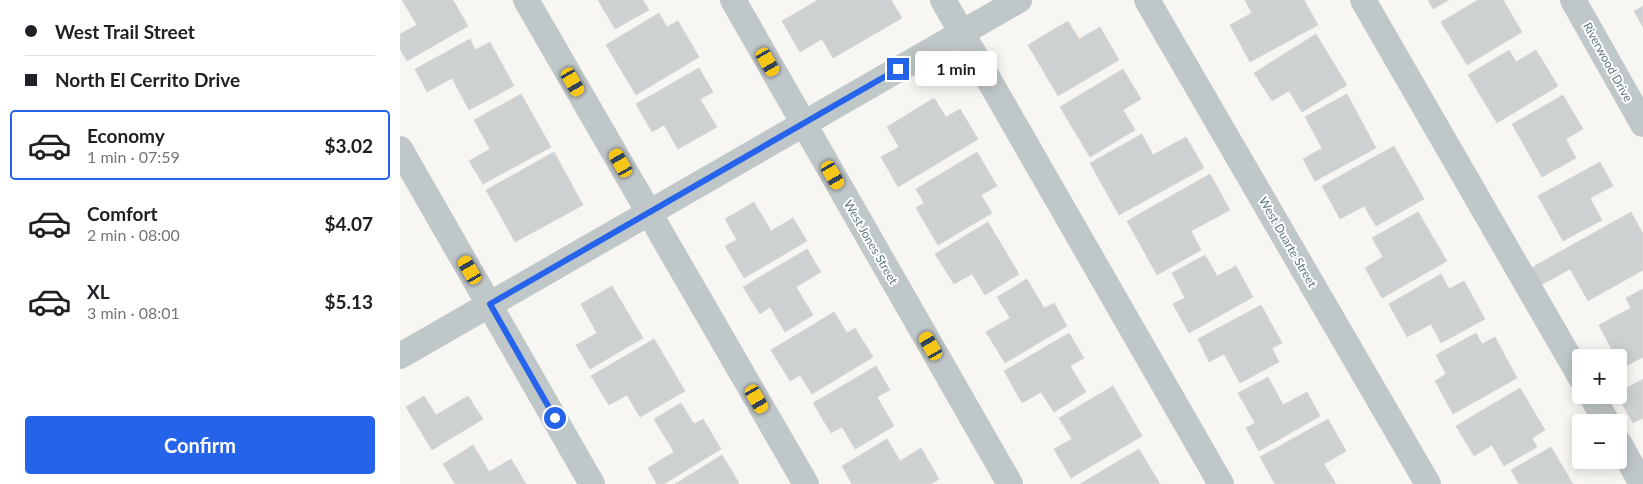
<!DOCTYPE html>
<meta charset="utf-8">
<style>
body{margin:0;font-family:Lato,sans-serif;background:#f6f6f6;color:#202124;height:100vh;display:flex;flex-direction:column;font-size:19px;white-space:nowrap}
*{box-sizing:border-box;margin:0}
p{font-size:16px;color:#757577}
.icon{flex:none;width:28px;height:28px;fill:none;stroke:currentColor;stroke-width:2;stroke-linecap:round;stroke-linejoin:round}
.map{position:relative;flex:1;overflow:hidden}
.panel{display:flex;flex-direction:column;background:#fff;width:400px}
.panel>*{flex:none}
.top-card{display:grid;align-content:center;height:110px;padding:0 25px;background:#fff}
.fabs{position:absolute;left:1172px;top:349px;display:grid;gap:10px}
.fabs a{display:grid;place-items:center;width:55px;height:55px;border-radius:5px;background:#fff;box-shadow:0 2px 12px #0003;font-size:25px}
.end{position:absolute;width:22px;height:22px;margin:-11px;border:6px solid #2563eb;background:#fff;box-shadow:0 0 0 2px #fff}
.from{border-radius:50%}
.bubble{position:absolute;height:35px;border-radius:5px;background:#fff;box-shadow:0 2px 12px #0003;font-size:16px;font-weight:700;line-height:35px;text-align:center}
.car{position:absolute;width:15px;height:30px;margin:-15px -8px;border-radius:6px;box-shadow:0 0 4px 1px #0007;background:linear-gradient(#f5c518 24%,#345 0 40%,#f5c518 0 76%,#345 0 86%,#f5c518 0)}
.top-card b{display:flex;align-items:center;gap:18px;height:48px;font-size:19px}
.top-card b+b{border-top:1px solid #e0e0e0}
.top-card i{width:12px;height:12px;background:#202124}
ul{padding:0;list-style:none}
li{display:flex;align-items:center;gap:15px;height:70px;margin:0 10px 8px;padding:0 15px;border:2px solid transparent;border-radius:5px}
li div{flex:1}
li b{display:block;font-size:19px}
li em{font-style:normal;font-weight:700}
li.on{border-color:#2563eb}
li>.icon{width:45px;height:45px;stroke-width:1.5}
.cta{display:flex;gap:10px;margin-top:auto;padding:10px 25px}
.cta a{flex:1;height:58px;border-radius:5px;background:#2563eb;color:#fff;font-size:20px;font-weight:700;line-height:58px;text-align:center}
main{display:flex;flex:1;min-height:0}
.map>svg:first-child{display:block}
</style>
<main>
<section class="panel">
<div class="top-card">
<b><i class="from"></i>West Trail Street</b>
<b><i></i>North El Cerrito Drive</b>
</div>
<ul>
<li class="on"><svg class="icon" aria-label="car" viewBox="0 0 24 24"><path d="M5 17H2v-5l4-1 3-4h7l3 4 3 1v5h-3M9 17h6M6 11h13"/><circle cx="7" cy="17" r="2"/><circle cx="17" cy="17" r="2"/></svg><div><b>Economy</b><p>1 min · 07:59</p></div><em>$3.02</em></li>
<li><svg class="icon" aria-label="car" viewBox="0 0 24 24"><path d="M5 17H2v-5l4-1 3-4h7l3 4 3 1v5h-3M9 17h6M6 11h13"/><circle cx="7" cy="17" r="2"/><circle cx="17" cy="17" r="2"/></svg><div><b>Comfort</b><p>2 min · 08:00</p></div><em>$4.07</em></li>
<li><svg class="icon" aria-label="car" viewBox="0 0 24 24"><path d="M5 17H2v-5l4-1 3-4h7l3 4 3 1v5h-3M9 17h6M6 11h13"/><circle cx="7" cy="17" r="2"/><circle cx="17" cy="17" r="2"/></svg><div><b>XL</b><p>3 min · 08:01</p></div><em>$5.13</em></li>
</ul>
<div class="cta"><a>Confirm</a></div>
</section>
<div class="map">
<svg width="1243" height="484" viewBox="0 0 1243 484">
<rect width="100%" height="100%" fill="#f7f6f2"/>
<!-- building -->
<path fill="#cdd1d2" stroke="#d8d7d5" d="M2,0H53L68,26L7,61L0,49V34L17,25Z
M198,0H243L249,10L215,29Z
M418,0H491L502,18L433,58L422,39L400,52L382,21Z
M845,0H904L918,25L850,62L830,25L852,13Z
M1028,0H1049L1033,9Z
M1078,0H1103L1122,32L1067,65L1041,22Z
M1243,6V27L1234,11Z
M259,13L267,27L278,21L299,57L236,95L206,45Z
M668,21L679,39L700,27L719,60L658,96L628,45Z
M916,34L947,85L902,112L889,91L872,101L854,73Z
M70,39L75,50L90,42L114,86L69,110L52,78L27,92L15,69Z
M1109,50L1116,62L1136,50L1158,86L1097,123L1068,75Z
M299,68L313,92L300,99L317,127L278,149L264,125L252,132L236,104Z
M723,69L741,99L723,110L735,130L690,157L660,107Z
M121,94L151,147L83,184L69,161L90,149L74,120Z
M947,94L976,148L915,181L903,159L922,148L905,117Z
M1163,95L1183,129L1166,139L1176,158L1142,177L1112,124Z
M534,98L546,117L560,109L578,139L498,187L481,157L499,147L487,127Z
M742,134L753,155L786,137L804,168L719,215L690,163Z
M994,146L1024,199L976,226L964,206L940,219L922,186Z
M154,152L183,205L115,242L86,190Z
M577,152L597,186L581,195L592,213L538,245L516,208L524,203L516,189Z
M1200,162L1213,186L1190,198L1202,220L1163,241L1138,196Z
M810,174L830,210L791,231L801,250L757,275L727,221Z
M354,202L371,231L393,218L407,241L344,278L325,246L337,240L325,219Z
M1018,212L1047,261L982,298L965,268L983,257L972,238Z
M1231,212L1243,234V270L1188,301L1170,269L1141,285L1131,268Z
M588,222L619,274L585,295L572,274L554,284L535,254Z
M407,249L421,272L396,287L413,315L385,332L370,307L360,314L343,287Z
M805,255L817,276L836,266L853,297L789,333L773,304L785,298L772,273Z
M1041,274L1049,289L1064,281L1085,319L1041,343L1031,324L1007,337L989,304Z
M627,279L644,308L654,303L667,326L605,363L586,332L610,318L597,297Z
M212,286L243,338L190,369L176,345L197,333L181,304Z
M1243,289V357L1222,368L1219,362V358H1216L1199,325L1231,308L1226,298Z
M861,305L882,343L872,348L879,362L840,383L824,354L809,362L798,339Z
M434,312L447,333L455,328L473,357L412,394L400,375L390,381L371,350Z
M669,333L684,358L670,366L686,392L654,412L641,392L622,403L604,371Z
M1076,333L1082,344L1095,337L1117,378L1053,414L1035,381L1046,374L1036,355Z
M254,339L285,391L240,417L227,395L209,405L191,376Z
M476,366L490,390L477,397L494,426L455,449L442,427L431,433L413,403Z
M868,377L883,405L907,392L920,416L859,451L846,428L855,423L838,393Z
M1243,379V418L1233,423L1217,395L1219,392Z
M713,386L742,436L671,478L654,449L672,439L659,418Z
M1120,388L1145,430L1132,438L1137,447L1104,466L1092,445L1074,456L1056,426Z
M24,396L36,415L68,396L83,419L32,450L6,407Z
M281,403L294,424L303,419L321,449L264,484H257L248,468L274,452L254,419Z
M928,419L946,451L924,464L936,484H875L860,457Z
M487,439L500,461L521,448L539,479L531,484H452L442,466Z
M73,445L89,472L111,459L126,484H55L43,464Z
M1151,447L1173,484H1119L1111,470Z
M739,449L760,484H680Z
M322,455L339,483L338,484H275Z"/>
<g fill="none" stroke-linecap="round" stroke-linejoin="round">
<!-- minor -->
<path stroke="#c0c7c9" stroke-width="26" d="M126,0L406,484
M333,0L610,484
M543,0L821,484
M747,0L1028,484
M963,0L1181,378
M1173,0L1243,124
M0,149L192,484
M0,356L619,0
M1191,395L1207,422
M1219,443L1242,484"/>
</g>
<g fill="none" stroke-linecap="round" stroke-linejoin="round">
<!-- route -->
<path stroke="#2563eb" stroke-width="6" d="M155,418L90,304L498,69"/>
</g>
<g text-anchor="middle" dominant-baseline="central" stroke-width="4" stroke-linejoin="round" paint-order="stroke">
<!-- street labels -->
<g font-size="12" fill="#5f7880" stroke="#fff">
<text transform="translate(1208 62) rotate(61)">Riverwood Drive</text>
<text transform="translate(471 242) rotate(60)">West Jones Street</text>
<text transform="translate(888 242) rotate(60)">West Duarte Street</text>
</g>
</g>
</svg>
<div class="fabs">
<a>+</a>
<a>−</a>
</div>
<i class="end from" style="left:155px;top:418px"></i>
<i class="end" style="left:498px;top:69px"></i>
<div class="bubble" style="left:515px;top:51px;width:82px">1 min</div>
<i class="car" style="left:368px;top:62px;rotate:150deg"></i>
<i class="car" style="left:173px;top:82px;rotate:150deg"></i>
<i class="car" style="left:221px;top:163px;rotate:330deg"></i>
<i class="car" style="left:433px;top:175px;rotate:150deg"></i>
<i class="car" style="left:70px;top:270px;rotate:330deg"></i>
<i class="car" style="left:531px;top:346px;rotate:330deg"></i>
<i class="car" style="left:357px;top:399px;rotate:150deg"></i>
</div>
</main>
